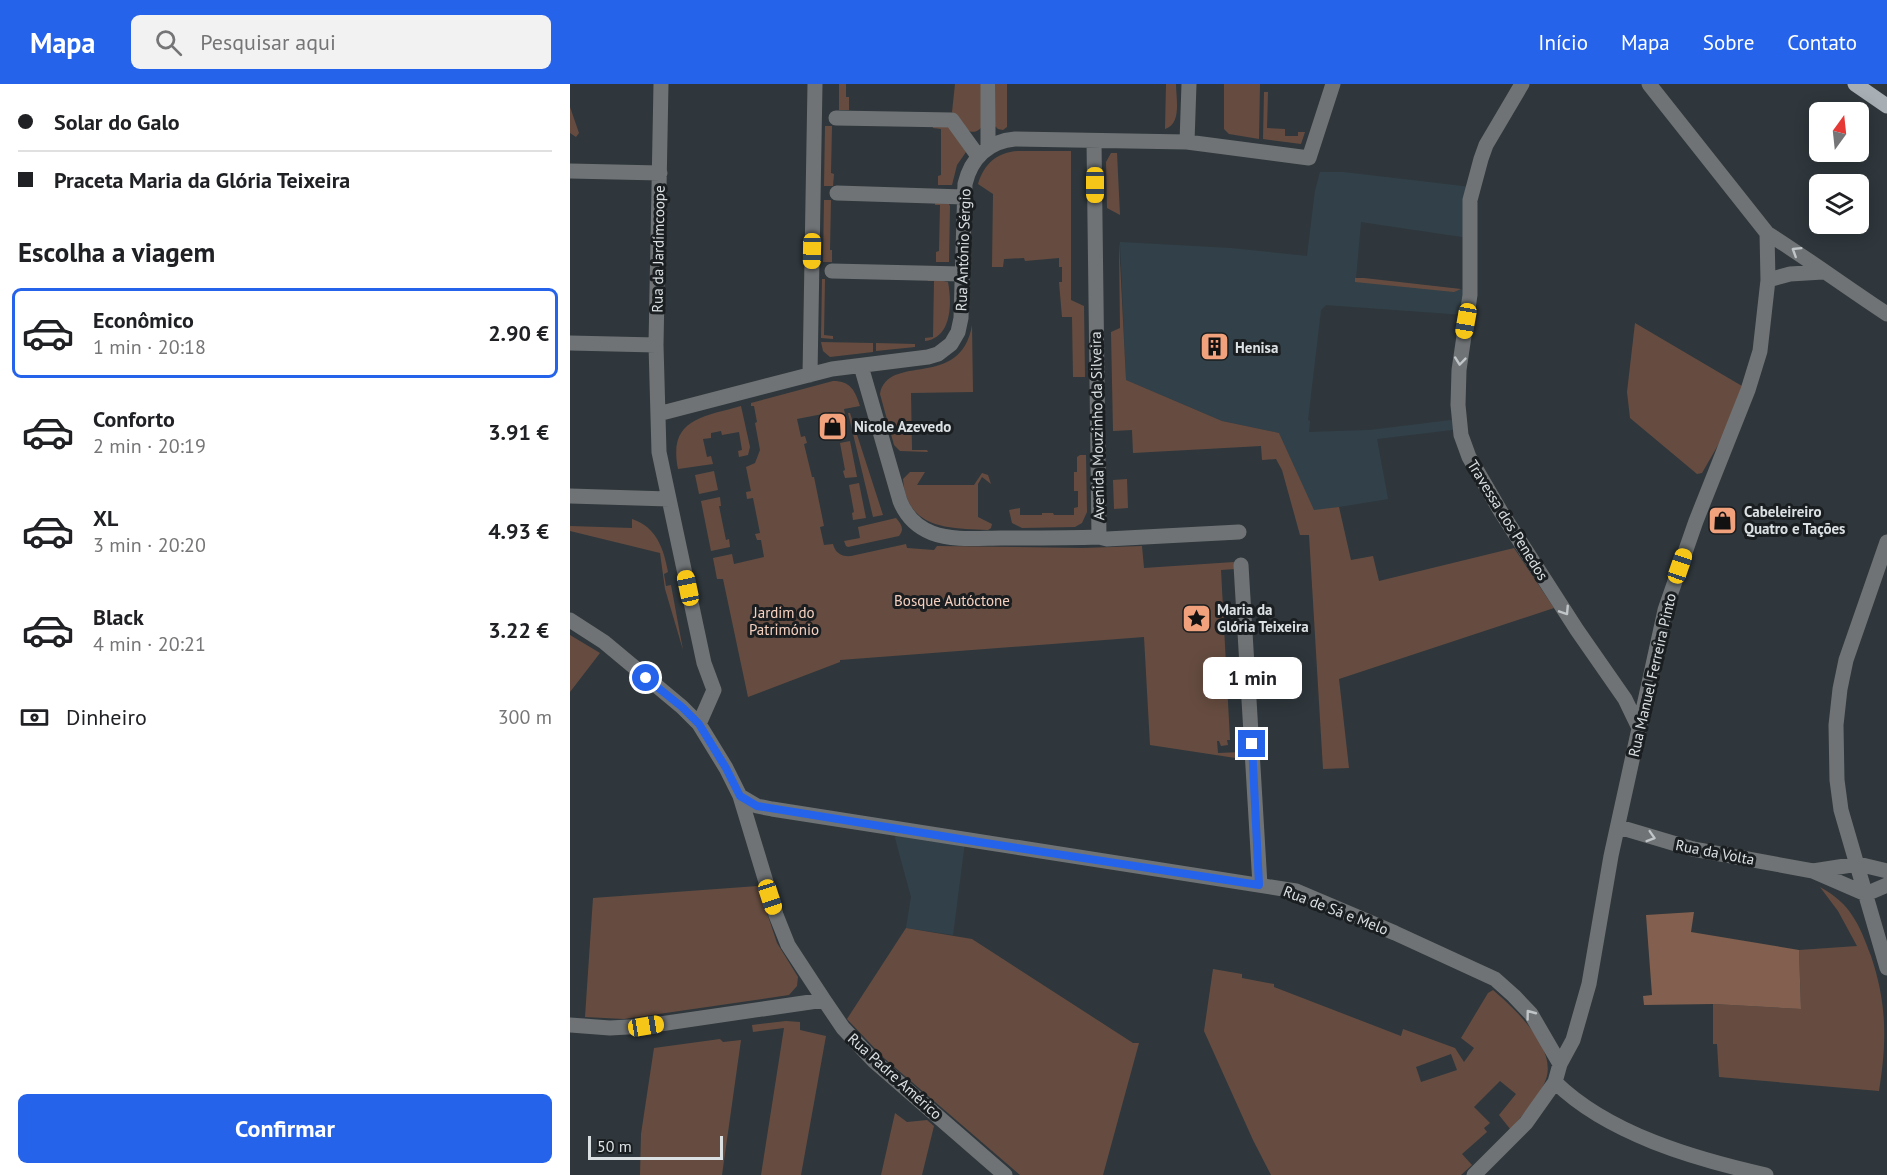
<!DOCTYPE html>
<html lang="pt">
<meta charset="utf-8">
<style>
body{margin:0;font-family:"PT Sans",sans-serif;background:#f2f2f2;color:#202124;height:100vh;display:flex;flex-direction:column;font-size:22px;white-space:nowrap}
*{box-sizing:border-box;margin:0}
p{font-size:20px;color:#757577}
.icon{flex:none;width:33px;height:33px;fill:none;stroke:currentColor;stroke-width:2;stroke-linecap:round;stroke-linejoin:round}
.map{position:relative;flex:1;overflow:hidden}
.sheet{display:flex;flex-direction:column;background:#fff;width:570px}
.sheet>*{flex:none}
.guide{display:grid;align-content:center;height:132px;padding:0 18px;background:#fff}
.needle{width:39px;rotate:15deg}
.buttons{position:absolute;left:1239px;top:18px;display:grid;gap:12px}
.buttons a{display:grid;place-items:center;width:60px;height:60px;border-radius:9px;background:#fff;box-shadow:0 3px 15px #0003;font-size:30px}
.scale{position:absolute;left:18px;bottom:15px;width:135px;box-sizing:border-box;padding-left:6px;border:3px solid #dbe0e3;border-top:0;font-size:16px;line-height:21px;white-space:nowrap;color:#dbe0e3;-webkit-text-stroke:4px #1a1e20;paint-order:stroke}
.end{position:absolute;width:27px;height:27px;margin:-14px;border:8px solid #2563eb;background:#fff;box-shadow:0 0 0 3px #fff}
.from{border-radius:50%}
.bubble{position:absolute;height:42px;border-radius:9px;background:#fff;box-shadow:0 3px 15px #0003;font-size:20px;font-weight:700;line-height:42px;text-align:center}
.car{position:absolute;width:18px;height:36px;margin:-18px -9px;border-radius:8px;box-shadow:0 0 4px 2px #0007;background:linear-gradient(#f5c518 24%,#345 0 40%,#f5c518 0 76%,#345 0 86%,#f5c518 0)}
.guide b{display:flex;align-items:center;gap:21px;height:57px;font-size:22px}
.guide b+b{border-top:2px solid #e0e0e0}
.guide i{width:15px;height:15px;background:#202124}
ul{padding:0;list-style:none}
li{display:flex;align-items:center;gap:18px;height:90px;margin:0 12px 9px;padding:0 6px;border:3px solid transparent;border-radius:9px}
li div{flex:1}
li b{display:block;font-size:22px}
li em{font-style:normal;font-weight:700}
li.current{border-color:#2563eb}
li>.icon{width:54px;height:54px;stroke-width:1.5}
h2{padding:0 18px;font-size:27px;line-height:72px}
.pay{display:flex;align-items:center;gap:15px;height:66px;padding:0 18px;font-size:22px}
.pay p{margin-inline-start:auto}
.button{display:flex;gap:12px;margin-top:auto;padding:12px 18px}
.button a{flex:1;height:69px;border-radius:9px;background:#2563eb;color:#fff;font-size:24px;font-weight:700;line-height:69px;text-align:center}
header{display:flex;align-items:center;gap:36px;box-sizing:border-box;height:84px;padding:0 30px;background:#2563eb;color:#fff}
header strong{font-size:28px}
nav{display:flex;gap:33px;margin-inline-start:auto;font-size:21px}
.search{width:420px;height:54px;background:#f2f2f2;display:flex;align-items:center;gap:15px;box-sizing:border-box;padding:0 21px;border-radius:9px;color:#757577;font-size:22px}
main{display:flex;flex:1;min-height:0}
.map>svg:first-child{display:block}
</style>
<header>
<strong>Mapa</strong>
<div class="search"><svg class="icon" aria-label="search" viewBox="0 0 24 24"><circle cx="10" cy="10" r="6"/><path d="M15 15l6 6"/></svg>Pesquisar aqui</div>
<nav><a>Início</a><a>Mapa</a><a>Sobre</a><a>Contato</a></nav>
</header>
<main>
<section class="sheet">
<div class="guide">
<b><i class="from"></i>Solar do Galo</b>
<b><i></i>Praceta Maria da Glória Teixeira</b>
</div>
<h2>Escolha a viagem</h2>
<ul>
<li class="current"><svg class="icon" aria-label="car" viewBox="0 0 24 24"><path d="M5 17H2v-5l4-1 3-4h7l3 4 3 1v5h-3M9 17h6M6 11h13"/><circle cx="7" cy="17" r="2"/><circle cx="17" cy="17" r="2"/></svg><div><b>Econômico</b><p>1 min · 20:18</p></div><em>2.90 €</em></li>
<li><svg class="icon" aria-label="car" viewBox="0 0 24 24"><path d="M5 17H2v-5l4-1 3-4h7l3 4 3 1v5h-3M9 17h6M6 11h13"/><circle cx="7" cy="17" r="2"/><circle cx="17" cy="17" r="2"/></svg><div><b>Conforto</b><p>2 min · 20:19</p></div><em>3.91 €</em></li>
<li><svg class="icon" aria-label="car" viewBox="0 0 24 24"><path d="M5 17H2v-5l4-1 3-4h7l3 4 3 1v5h-3M9 17h6M6 11h13"/><circle cx="7" cy="17" r="2"/><circle cx="17" cy="17" r="2"/></svg><div><b>XL</b><p>3 min · 20:20</p></div><em>4.93 €</em></li>
<li><svg class="icon" aria-label="car" viewBox="0 0 24 24"><path d="M5 17H2v-5l4-1 3-4h7l3 4 3 1v5h-3M9 17h6M6 11h13"/><circle cx="7" cy="17" r="2"/><circle cx="17" cy="17" r="2"/></svg><div><b>Black</b><p>4 min · 20:21</p></div><em>3.22 €</em></li>
</ul>
<div class="pay"><svg class="icon" aria-label="cash" viewBox="0 0 24 24"><path d="M3 7h18v10H3z"/><circle cx="12" cy="12" r="2"/></svg>Dinheiro<p>300 m</p></div>
<div class="button"><a>Confirmar</a></div>
</section>
<div class="map">
<svg width="1317" height="1091" viewBox="0 0 1317 1091">
<rect width="100%" height="100%" fill="#2f373c"/>
<!-- built -->
<path fill="#324149" d="M750,88H773L901,103L899,154L791,138L786,194L898,206L895,231L756,221L751,226L738,336L740,337L739,348L800,346L889,335L890,345L807,355L818,415L744,427L709,349L652,337L556,296L550,158L660,164L737,172L745,107Z
M326,747L395,758L383,851L336,844L341,813L325,754Z"/>
<!-- green -->
<path fill="#664c40" fill-rule="evenodd" d="M269,0H276V13H279V26H269Z
M385,0H412L411,44C398,56 390,37 382,28Z
M426,0H437V43L433,46L428,45L425,42Z
M596,0H606C606,14 612,40 595,45Z
M654,0H690L689,55L659,50L654,45Z
M694,8H698L697,44L715,45V52H728V48H735L731,60L693,55Z
M0,23L9,49L6,53L0,49Z
M255,42H262L261,89L264,90L263,102H254Z
M363,42H379L396,68L387,81L382,101H368V92L371,91V45L363,44Z
M449,67H501V216L514,222L515,293H503L502,233H492L489,198H492V183H489V174L455,177L454,174L434,175L433,183H422L423,110L408,100C414,80 427,68 449,67Z
M541,69H547L550,131L537,124L536,78Z
M254,116H261L260,166H262V178H253Z
M365,118L379,120L380,122L379,178H366V168L369,167L370,121H365Z
M549,158L556,296L652,337L709,349L744,426L769,423L781,476L803,472L809,497L944,464L984,524L769,595L779,684L753,685L739,451H730L712,386L706,375L692,376L691,362L563,369L562,346L543,347L541,248L550,244Z
M358,194L378,198C382,219 382,254 355,257V254L363,253L364,197H358Z
M785,194H794L891,205L884,208L785,198Z
M252,195H255L254,251L263,252V255L251,254Z
M1065,239L1172,302L1151,356L1132,389L1127,390L1060,334L1057,308Z
M402,241L403,308L341,309L342,366H357L358,368L330,367L324,361L310,310C318,268 391,307 402,241Z
M251,258L303,259V268L260,273L253,267Z
M306,259L345,260V263L306,267Z
M263,297C281,297 285,307 290,322L274,325L276,336L265,338L263,328L227,335L231,353L235,352L237,359L234,360L242,393H244L254,442L250,443L254,461L263,460C265,469 272,473 281,472L336,460L337,464L364,466L367,462L513,464L572,462L574,484L664,478L665,485L651,486L660,656H657L658,661L651,662L649,657H647L648,669L672,668V675L580,661L574,553L270,576V578L178,613L153,495H147L143,474L162,470L164,480L194,473L191,456H187L185,450L190,449L183,414L177,415L176,408L181,407L176,383L185,379L190,366L185,339L187,338L184,322H181V319Z
M171,322L180,363L178,371L169,373L168,367L172,366L169,348L152,351L151,347L141,349V354L133,355L137,373L141,372L143,380L108,385C98,335 132,333 171,322Z
M278,329H280L313,431L303,433Z
M280,357L287,393L275,394L273,387L275,386L270,359Z
M510,371H516L517,428L512,439L505,443L452,444L442,439L439,426L450,424V431H472V429H483L484,431H504V424L508,423V407H504V388H507V373Z
M144,387L148,406L129,410L125,391Z
M340,388H355L347,401H404L412,389L418,391L421,400L412,393L408,400V433L422,440L421,444L418,446C379,444 337,446 333,395Z
M557,395L558,424L544,425L543,396Z
M289,399L296,434L283,436L282,429L284,428L279,401Z
M150,413L151,422H149L156,456L159,455L160,463L141,467L131,417Z
M326,434C331,440 335,445 329,452L278,463L276,462L274,457L290,454L288,443Z
M62,435C87,443 94,466 98,488L94,490L96,502L101,501L113,566L95,505L90,469L0,447V442L62,444Z
M0,551L30,569L0,608Z
M188,802L207,859L228,893L227,902L219,911L54,935L15,933L23,814Z
M1250,803C1281,820 1289,840 1301,872C1317,920 1317,957 1309,1007L1149,993L1147,960H1143V920L1231,925L1229,866L1287,862L1268,827Z
M336,844L402,855L563,959H569L533,1091H450L314,974L277,935Z
M643,885L672,890V894L704,900V903L831,952L833,945L885,964L894,978L904,964L891,954L918,909L923,906C944,924 987,964 976,995C970,1013 952,1030 941,1046L929,1031L946,1010L930,997L904,1023L920,1039L914,1044L917,1048L892,1070L902,1081L891,1091H701L683,1056L634,947ZM881,970L887,986L851,998L846,983Z
M216,937L230,938V946L256,952L231,1091H191L214,944L183,948L182,941Z
M150,955L153,958L171,956L152,1091H70L71,1050L84,964Z
M325,1029L337,1038L357,1036L364,1042L352,1091H311Z"/>
<!-- forest -->
<path fill="#825f4e" d="M1124,828L1121,848L1229,866L1231,925L1143,920L1074,921L1073,912L1082,911L1076,831Z"/>
<g fill="none" stroke-linecap="round" stroke-linejoin="round">
<!-- minor -->
<path stroke="#6f7375" stroke-width="15" d="M91,0L86,261L89,368L134,579L144,606L129,640
M952,0L916,61L911,75L900,116V211L889,286L888,321L891,351L899,373L931,428L1007,546L1055,615L1069,644
M266,34L382,36L408,72
M524,57L529,453
M617,58L619,0
M418,64V0
M0,87L90,89
M267,109L394,113
M1197,149C1238,175 1276,203 1317,230
M262,187L392,190
M1198,196L1220,190L1253,188
M0,259L86,261
M291,282L330,417C336,432 347,443 362,449C383,457 410,454 431,454C464,454 497,454 529,453L537,455L669,448
M240,291L245,0
M88,330L262,285L358,273L368,270L381,260L388,248L391,234L395,100C401,74 419,57 445,55L617,58L739,74L763,0
M0,412L99,415
M1317,458L1276,576L1270,605L1266,641L1267,696L1271,726L1317,884
M671,481L690,801
M0,536L34,558L112,623L129,640L156,684L170,712L206,831L218,861L254,916L273,944L304,977L435,1091
M170,712L187,722L202,725L726,807L825,849L925,895L944,912L961,930L990,980
M1049,743L1123,765L1243,787L1296,810L1317,801
M1243,787L1288,780L1317,787
M0,941L40,944L76,942L254,916
M985,998C1038,1050 1125,1075 1196,1091
M904,1091L956,1039L985,998L990,980L1003,956L1019,900L1041,772L1095,526L1126,437L1178,306L1190,267L1198,196L1197,149L1079,0"/>
<!-- major -->
<path stroke="#a7afb4" stroke-width="15" d="M1285,0L1317,22"/>
</g>
<!-- one-way arrows -->
<defs><path id="oneway-chevron" d="M-2-3.5L2.5 0L-2 3.5" fill="none" stroke-width="1.6" stroke-linecap="round" stroke-linejoin="round" transform="scale(1.5)"/></defs>
<g stroke="#c0c5c8">
<use href="#oneway-chevron" transform="translate(1226 167) rotate(-148)"/>
<use href="#oneway-chevron" transform="translate(890 277) rotate(96)"/>
<use href="#oneway-chevron" transform="translate(995 527) rotate(57)"/>
<use href="#oneway-chevron" transform="translate(1081 753) rotate(17)"/>
<use href="#oneway-chevron" transform="translate(960 930) rotate(-127)"/>
</g>
<g fill="none" stroke-linecap="round" stroke-linejoin="round">
<!-- route -->
<path stroke="#2563eb" stroke-width="8" d="M76,594L112,623L129,640L156,684L170,712L187,722L409,758L689,801L682,660"/>
</g>
<!-- icons -->
<defs>
<symbol id="building-square" viewBox="-11 -11 22 22"><rect x="-9" y="-9" width="18" height="18" rx="4" fill="#f1a17b" stroke="#1a1e20"/><path d="M-4-6H4V6H1V3H-1V6H-4ZM-2.5-4.3h1.7v1.8h-1.7ZM.8-4.3h1.7v1.8H.8ZM-2.5-1h1.7V.8h-1.7ZM.8-1h1.7V.8H.8Z" fill="#111"/></symbol>
<symbol id="shop-square" viewBox="-11 -11 22 22"><rect x="-9" y="-9" width="18" height="18" rx="4" fill="#f1a17b" stroke="#1a1e20"/><path d="M-5-2.5h2.3a2.7 3.5 0 0 1 5.4 0H5L5.5 6h-11ZM-1.5-2.5h3a1.5 2.3 0 0 0-3 0Z" fill="#111"/></symbol>
<symbol id="sight-square" viewBox="-11 -11 22 22"><rect x="-9" y="-9" width="18" height="18" rx="4" fill="#f1a17b" stroke="#1a1e20"/><path d="M0-6L1.8-2.2L6-1.7L2.9 1.2L3.7 5.4L0 3.3L-3.7 5.4L-2.9 1.2L-6-1.7L-1.8-2.2Z" fill="#111"/></symbol>
</defs>
<g fill-rule="evenodd">
<use href="#building-square" x="628" y="246" width="33" height="33"/>
<use href="#shop-square" x="246" y="326" width="33" height="33"/>
<use href="#shop-square" x="1136" y="420" width="33" height="33"/>
<use href="#sight-square" x="610" y="518" width="33" height="33"/>
</g>
<g text-anchor="middle" dominant-baseline="central" stroke-width="6" stroke-linejoin="round" paint-order="stroke">
<!-- street labels -->
<g font-size="15" fill="#dbe0e3" stroke="#1a1e20">
<text transform="translate(88 165) rotate(-89)">Rua da Jardimcoope</text>
<text transform="translate(393 166) rotate(-88)">Rua António Sérgio</text>
<text transform="translate(527 342) rotate(-91)">Avenida Mouzinho da Silveira</text>
<text transform="translate(938 436) rotate(58)">Travessa dos Penedos</text>
<text transform="translate(1082 591) rotate(-77)">Rua Manuel Ferreira Pinto</text>
<text transform="translate(1145 768) rotate(11)">Rua da Volta</text>
<text transform="translate(766 826) rotate(21)">Rua de Sá e Melo</text>
<text transform="translate(325 992) rotate(42)">Rua Padre Américo</text>
</g>
<!-- poi labels -->
<g font-size="15" font-weight="bold" fill="#dbe0e3" stroke="#1a1e20" text-anchor="start">
<text x="665" y="263">Henisa</text>
<text x="284" y="342">Nicole Azevedo</text>
<text x="1174" y="427">Cabeleireiro<tspan x="1174" dy="17">Quatro e Tações</tspan></text>
<text x="647" y="525">Maria da<tspan x="647" dy="17">Glória Teixeira</tspan></text>
</g>
<!-- park labels -->
<g font-size="15" fill="#f7d1c0" stroke="#1a1e20">
<text x="382" y="516">Bosque Autóctone</text>
<text x="214" y="528">Jardim do<tspan x="214" dy="17">Património</tspan></text>
</g>
</g>
</svg>
<div class="buttons">
<a><svg class="needle" viewBox="-14 -14 28 28"><path d="M0-13l5 13h-10z" fill="#e53935"/><path d="M0 13l5-13h-10z" fill="#757577"/></svg></a>
<a><svg class="icon" aria-label="layers" viewBox="0 0 24 24"><path d="M12 4l9 5-9 5-9-5zM3 14l9 5 9-5"/></svg></a>
</div>
<div class="scale">50 m</div>
<i class="end from" style="left:76px;top:594px"></i>
<i class="end" style="left:682px;top:660px"></i>
<div class="bubble" style="left:633px;top:573px;width:99px">1 min</div>
<i class="car" style="left:525px;top:101px;rotate:180deg"></i>
<i class="car" style="left:242px;top:167px;rotate:181deg"></i>
<i class="car" style="left:896px;top:237px;rotate:190deg"></i>
<i class="car" style="left:1110px;top:482px;rotate:19deg"></i>
<i class="car" style="left:118px;top:504px;rotate:348deg"></i>
<i class="car" style="left:200px;top:813px;rotate:162deg"></i>
<i class="car" style="left:76px;top:942px;rotate:81deg"></i>
</div>
</main>
